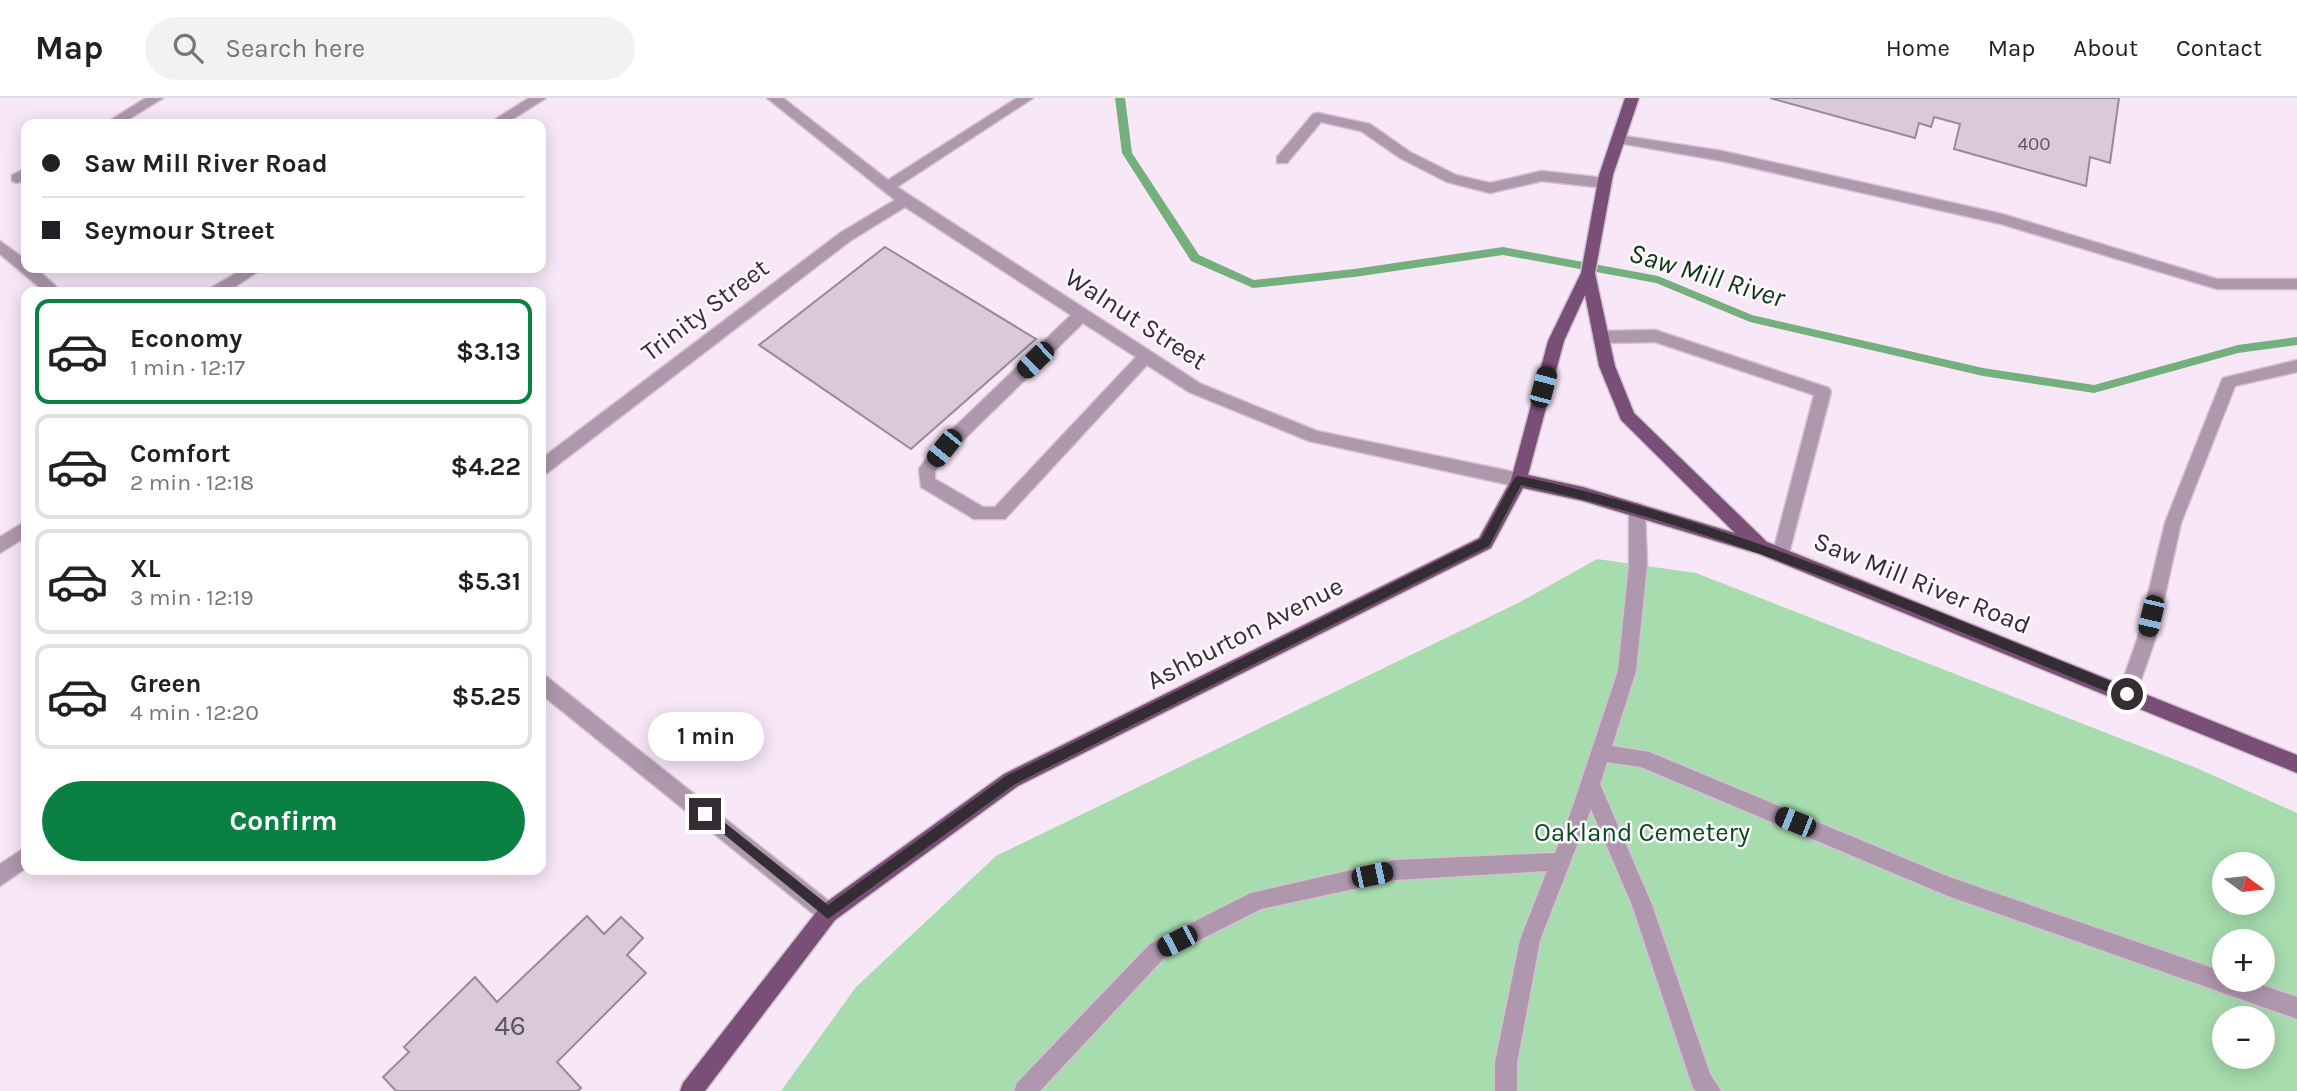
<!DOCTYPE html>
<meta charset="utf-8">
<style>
body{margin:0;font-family:Karla,sans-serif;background:#f2f2f2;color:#202124;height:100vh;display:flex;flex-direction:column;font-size:26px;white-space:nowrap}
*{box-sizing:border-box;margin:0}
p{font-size:23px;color:#757577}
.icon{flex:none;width:38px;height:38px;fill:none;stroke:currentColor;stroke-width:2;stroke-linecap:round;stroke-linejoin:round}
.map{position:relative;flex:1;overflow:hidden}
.sheet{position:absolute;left:21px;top:189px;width:525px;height:588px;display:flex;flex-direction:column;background:#fff;border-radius:14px;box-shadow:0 4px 18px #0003}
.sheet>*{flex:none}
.guide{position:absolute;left:21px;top:21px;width:525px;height:154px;border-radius:14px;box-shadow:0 4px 18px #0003;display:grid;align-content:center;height:154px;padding:0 21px;background:#fff}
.needle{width:46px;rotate:105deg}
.tools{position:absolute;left:2212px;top:754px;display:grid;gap:14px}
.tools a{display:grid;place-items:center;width:63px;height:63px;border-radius:50%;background:#fff;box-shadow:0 4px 18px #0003;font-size:35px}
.end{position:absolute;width:32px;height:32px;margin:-16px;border:9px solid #342d33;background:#fff;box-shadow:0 0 0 4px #fff}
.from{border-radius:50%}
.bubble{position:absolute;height:49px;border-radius:24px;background:#fff;box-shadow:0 4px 18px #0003;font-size:23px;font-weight:700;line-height:49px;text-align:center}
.car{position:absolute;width:21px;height:42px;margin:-21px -10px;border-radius:9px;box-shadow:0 0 5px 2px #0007;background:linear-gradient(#222 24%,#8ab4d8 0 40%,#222 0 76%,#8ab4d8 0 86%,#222 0)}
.guide b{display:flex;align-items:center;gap:24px;height:66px;font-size:26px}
.guide b+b{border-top:2px solid #e0e0e0}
.guide i{width:18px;height:18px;background:#202124}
ul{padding:12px 0 0;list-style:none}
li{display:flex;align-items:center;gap:21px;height:105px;margin:0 14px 10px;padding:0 7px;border:4px solid #e0e0e0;border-radius:14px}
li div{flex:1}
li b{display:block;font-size:26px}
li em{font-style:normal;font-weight:700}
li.current{border-color:#0b8043}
li>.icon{width:63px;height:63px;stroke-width:1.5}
.cta{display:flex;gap:14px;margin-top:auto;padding:14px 21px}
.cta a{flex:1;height:80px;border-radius:42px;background:#0b8043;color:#fff;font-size:28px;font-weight:700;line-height:80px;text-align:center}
header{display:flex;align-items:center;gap:42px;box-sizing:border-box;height:98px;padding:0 35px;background:#fff;border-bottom:2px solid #e0e0e0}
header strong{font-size:33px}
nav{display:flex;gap:38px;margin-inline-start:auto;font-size:24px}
.search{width:490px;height:63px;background:#f2f2f2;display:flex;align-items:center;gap:18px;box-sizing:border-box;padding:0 24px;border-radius:38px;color:#757577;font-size:26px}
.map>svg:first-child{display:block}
</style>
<header>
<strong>Map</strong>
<div class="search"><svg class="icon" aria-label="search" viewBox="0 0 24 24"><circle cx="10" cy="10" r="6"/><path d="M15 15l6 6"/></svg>Search here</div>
<nav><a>Home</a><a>Map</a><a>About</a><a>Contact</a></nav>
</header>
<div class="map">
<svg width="2297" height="993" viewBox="0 0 2297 993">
<rect width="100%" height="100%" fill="#f8e7f7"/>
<!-- green -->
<path fill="#a7dcae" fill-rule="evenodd" d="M1597,461L1696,475L2199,671L2297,715V993H781L856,889L996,758L1518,505ZM2224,766H2263V805H2224ZM2224,844H2263V882H2224ZM2224,920H2263V959H2224Z"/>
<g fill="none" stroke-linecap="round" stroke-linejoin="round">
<!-- stream -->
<path fill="#74af7e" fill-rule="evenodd" d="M1115,0H1125L1132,55L1199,157L1254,182L1354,171L1503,149L1658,178L1752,217L1983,270L2094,287L2238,247L2297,239V247L2238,255L2094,295L1983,278L1750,224L1656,185L1503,157L1354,179L1253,190L1191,163L1122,55Z"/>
</g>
<!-- building -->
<path fill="#dac9d8" stroke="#998997" stroke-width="2" d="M1770,0H2119L2110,65L2090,59L2086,88L1954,51L1960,26L1934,19L1931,29L1919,25L1915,40Z
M885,149L1036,241L911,351L759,247Z
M587,818L604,836L621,819L643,840L627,857L646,875L557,964L581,990L578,993H396L383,979L409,954L404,949L475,879L497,904Z"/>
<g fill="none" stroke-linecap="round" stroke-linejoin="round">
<defs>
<path id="minor" d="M146,0H163L121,26H104Z
M529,0H546L505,26H488Z
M767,0H783L888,82L1017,0H1033L897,89L1201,286L1317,333L1519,375L1525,377L1527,382L1525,387L1519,389L1309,343L1189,294L1147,267L1005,421H974L921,389L919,371L938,345L1071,217L905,109L850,143L547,375L541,376V361L840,135L895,102ZM1083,225L1136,259L995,409H983L935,381V373L950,355Z
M1318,15L1370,26L1410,54L1456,77L1490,85L1542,73L1605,80L1612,85L1605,90L1542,83L1490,95L1447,84L1400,60L1361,33L1321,24L1287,65H1277V59L1313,16Z
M1618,37L1722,53L2002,116L2217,181H2297V191H2217L2001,126L1722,63L1613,44V38Z
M26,70V81L17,85L12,83V77Z
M0,143L26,162V170H36L62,194H45L0,156Z
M245,170H263L227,194H209L211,190Z
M1655,232L1829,290L1831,294L1787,463H1775L1772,458L1814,297L1655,244L1601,245L1593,239L1601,233Z
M2297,262V274L2235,288L2181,425L2155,542L2136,596L2133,602L2127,604L2121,602L2118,596L2137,542L2165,425L2221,284L2223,280Z
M1637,405L1643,407L1645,412L1647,467L1636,573L1612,648L1649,654L1949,779L2224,874V882H2247L2297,899V921L1948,798L1641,669L1607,664L1600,686L1652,807L1710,976L1721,993H1696L1693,990L1632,807L1591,711L1540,842L1517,965V993H1495V965L1520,842L1547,773L1395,782L1261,811L1164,860L1040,993H1014L1017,985L1150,846L1251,795L1395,762L1555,755L1573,708L1618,573L1629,467V412L1631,407Z
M26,423V439L0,455V439Z
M541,577L547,579L835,808L838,815L835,822L828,825L821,822L541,596Z
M26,749V770L0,788V766Z"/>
<path id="major" d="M1625,0H1639L1613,77L1595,175L1615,268L1634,315L1767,444L2297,657V675L1759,456L1583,403L1523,390L1491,450L1018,688L835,822L705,993H680L683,985L821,808L1004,676L1479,440L1511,382L1548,243L1581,175L1599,77ZM1585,197L1599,268L1621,322L1735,435L1583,389L1528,377L1564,243Z"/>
</defs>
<!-- minor casing -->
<use href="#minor" stroke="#d1c2d0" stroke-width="3"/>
<!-- major casing -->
<use href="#major" stroke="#d1c2d0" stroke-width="3"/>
<!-- minor -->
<use href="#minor" fill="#af97ad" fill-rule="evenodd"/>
<!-- major -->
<use href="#major" fill="#794f77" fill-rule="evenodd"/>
</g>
<!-- route -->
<path fill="#342d33" d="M1519,378C1731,422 1931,512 2132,592L2133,596L2132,600H2123C1926,521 1730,431 1521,387L1489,448L1015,686L828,821L699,716L700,712H709L828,807L1006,678L1481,441L1515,379Z"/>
<g text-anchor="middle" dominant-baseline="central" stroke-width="5" stroke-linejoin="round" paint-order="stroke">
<!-- far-number labels -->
<g font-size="19" fill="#5e545c">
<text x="2034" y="46">400</text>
</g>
<!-- street labels -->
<g font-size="26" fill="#342d33" stroke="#fff8fe">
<text transform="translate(705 212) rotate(-37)">Trinity Street</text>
<text transform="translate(1136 221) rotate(33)">Walnut Street</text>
<text transform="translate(1922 485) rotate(22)">Saw Mill River Road</text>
<text transform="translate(1245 535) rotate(-27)">Ashburton Avenue</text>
</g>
<!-- park labels -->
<g font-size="26" fill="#064c1d" stroke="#fff8fe">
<text x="1642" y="734">Oakland Cemetery</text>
</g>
<!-- water labels -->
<g font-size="28" font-style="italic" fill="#093615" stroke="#fff8fe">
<text transform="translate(1707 177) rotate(17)">Saw Mill River</text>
</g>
<!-- near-number labels -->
<g font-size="28" fill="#5e545c">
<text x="510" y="927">46</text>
</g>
</g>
</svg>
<div class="tools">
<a><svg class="needle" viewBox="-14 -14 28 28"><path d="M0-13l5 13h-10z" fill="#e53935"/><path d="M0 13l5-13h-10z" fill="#757577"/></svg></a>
<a>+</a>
<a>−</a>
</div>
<i class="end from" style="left:2127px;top:596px"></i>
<i class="end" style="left:705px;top:716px"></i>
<div class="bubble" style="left:648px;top:614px;width:116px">1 min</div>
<i class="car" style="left:1035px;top:262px;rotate:226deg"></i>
<i class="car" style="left:1543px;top:289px;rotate:15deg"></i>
<i class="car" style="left:944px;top:350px;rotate:219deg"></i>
<i class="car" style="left:2151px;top:518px;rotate:193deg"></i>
<i class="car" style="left:1795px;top:724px;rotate:292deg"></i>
<i class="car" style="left:1372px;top:777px;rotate:78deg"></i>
<i class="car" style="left:1177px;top:843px;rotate:243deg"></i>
<div class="guide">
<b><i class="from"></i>Saw Mill River Road</b>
<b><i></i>Seymour Street</b>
</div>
<section class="sheet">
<ul>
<li class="current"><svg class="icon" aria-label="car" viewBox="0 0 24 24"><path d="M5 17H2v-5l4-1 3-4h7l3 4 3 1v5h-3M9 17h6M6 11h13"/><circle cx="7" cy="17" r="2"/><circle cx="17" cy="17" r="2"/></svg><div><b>Economy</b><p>1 min · 12:17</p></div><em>$3.13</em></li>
<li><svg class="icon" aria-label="car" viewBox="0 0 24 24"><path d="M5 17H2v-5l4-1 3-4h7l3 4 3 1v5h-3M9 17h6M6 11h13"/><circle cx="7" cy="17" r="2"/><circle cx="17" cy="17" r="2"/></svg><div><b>Comfort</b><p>2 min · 12:18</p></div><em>$4.22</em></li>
<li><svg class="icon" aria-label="car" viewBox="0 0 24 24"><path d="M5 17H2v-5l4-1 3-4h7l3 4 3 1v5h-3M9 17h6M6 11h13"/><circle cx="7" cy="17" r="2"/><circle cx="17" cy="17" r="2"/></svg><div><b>XL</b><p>3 min · 12:19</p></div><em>$5.31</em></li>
<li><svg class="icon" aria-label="car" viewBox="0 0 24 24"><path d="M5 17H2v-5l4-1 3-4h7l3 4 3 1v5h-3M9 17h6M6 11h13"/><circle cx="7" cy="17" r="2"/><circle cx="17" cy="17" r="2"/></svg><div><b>Green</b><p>4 min · 12:20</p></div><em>$5.25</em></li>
</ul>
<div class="cta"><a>Confirm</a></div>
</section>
</div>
